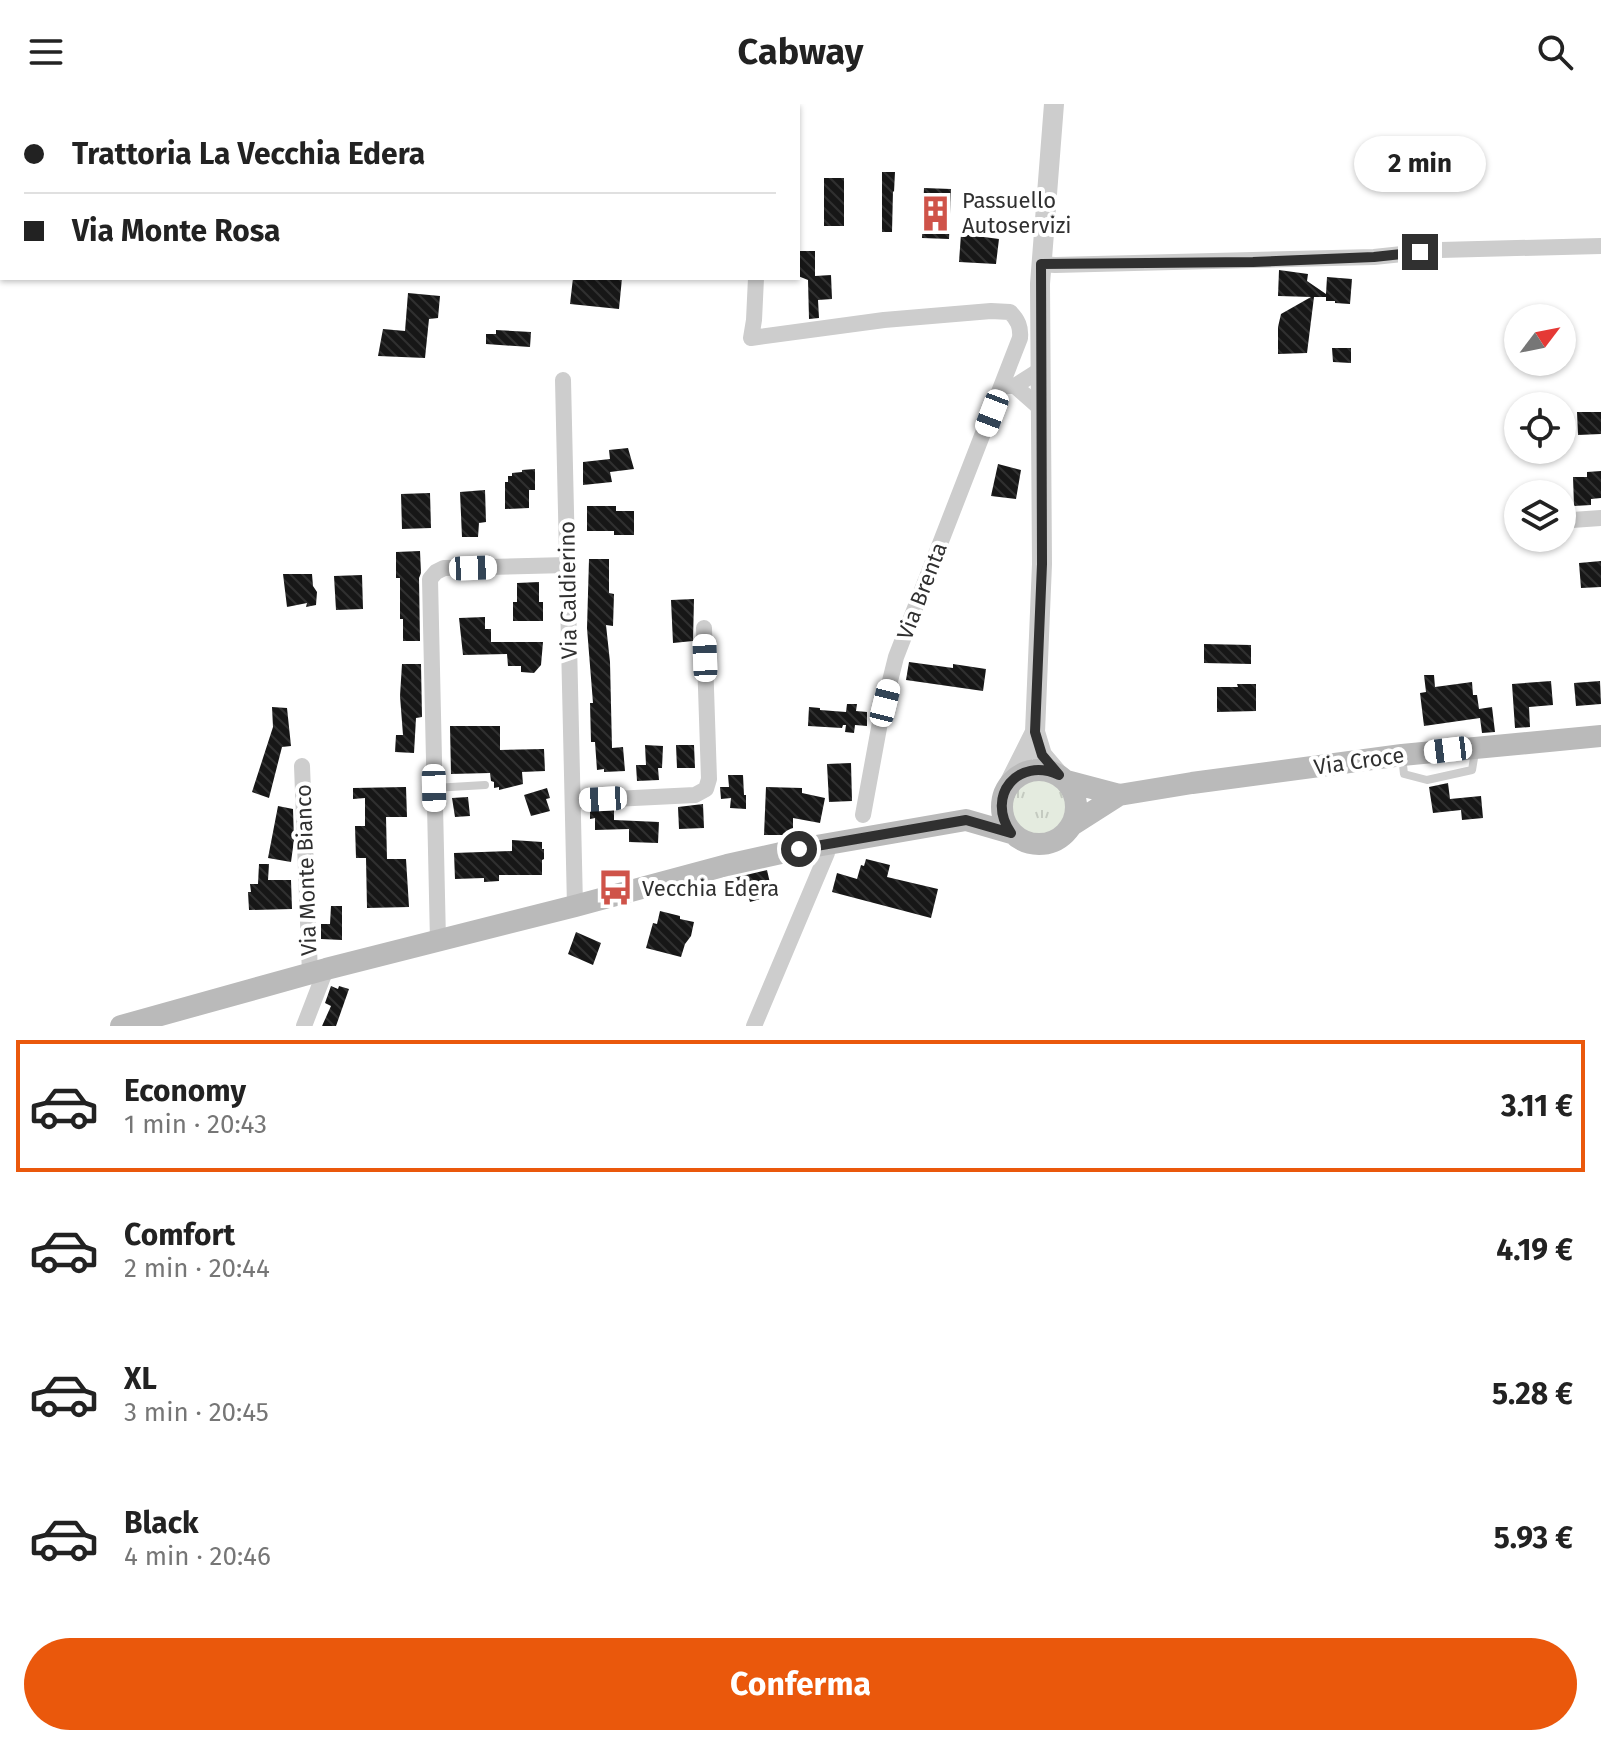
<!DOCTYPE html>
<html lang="it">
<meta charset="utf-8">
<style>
body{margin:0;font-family:"Fira Sans",sans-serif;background:#f6f6f6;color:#222;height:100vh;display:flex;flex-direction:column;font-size:30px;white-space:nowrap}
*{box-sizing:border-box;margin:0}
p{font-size:26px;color:#767676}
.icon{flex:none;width:44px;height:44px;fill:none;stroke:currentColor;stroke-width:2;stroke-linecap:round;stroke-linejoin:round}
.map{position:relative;height:922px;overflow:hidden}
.panel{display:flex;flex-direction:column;background:#fff;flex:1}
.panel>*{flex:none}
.guide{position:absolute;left:0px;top:0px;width:800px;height:176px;box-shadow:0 2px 6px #0004;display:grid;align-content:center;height:176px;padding:0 24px;background:#fff}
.needle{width:52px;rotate:58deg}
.controls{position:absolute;left:1504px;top:200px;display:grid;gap:16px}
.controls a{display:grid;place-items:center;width:72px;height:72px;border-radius:50%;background:#fff;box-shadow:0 2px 6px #0004;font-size:40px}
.end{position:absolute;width:36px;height:36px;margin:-18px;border:10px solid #303030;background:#fff;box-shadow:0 0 0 4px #fff}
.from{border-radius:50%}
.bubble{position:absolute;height:56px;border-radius:28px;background:#fff;box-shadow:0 2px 6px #0004;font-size:26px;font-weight:700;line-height:56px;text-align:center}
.car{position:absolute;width:24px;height:48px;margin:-24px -12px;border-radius:10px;box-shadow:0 0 6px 2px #0007;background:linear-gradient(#fff 24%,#345 0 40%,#fff 0 76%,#345 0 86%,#fff 0)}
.guide b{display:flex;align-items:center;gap:28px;height:76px;font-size:30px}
.guide b+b{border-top:2px solid #e0e0e0}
.guide i{width:20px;height:20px;background:#222}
ul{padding:14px 0 0;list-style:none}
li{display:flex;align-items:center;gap:24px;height:132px;margin:0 16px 12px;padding:0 8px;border:4px solid transparent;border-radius:0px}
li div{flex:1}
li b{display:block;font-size:30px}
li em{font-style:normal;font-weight:700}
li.current{border-color:#ea580c}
li>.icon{width:72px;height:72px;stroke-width:1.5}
.action{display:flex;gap:16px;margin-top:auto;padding:16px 24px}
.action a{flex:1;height:92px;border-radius:48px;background:#ea580c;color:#fff;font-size:32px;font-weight:700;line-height:92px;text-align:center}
header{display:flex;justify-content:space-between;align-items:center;height:104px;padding:0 24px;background:#fff;font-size:36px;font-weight:700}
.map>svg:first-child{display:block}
</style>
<header><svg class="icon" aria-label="menu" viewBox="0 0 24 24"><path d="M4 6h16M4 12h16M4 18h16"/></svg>Cabway<svg class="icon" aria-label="search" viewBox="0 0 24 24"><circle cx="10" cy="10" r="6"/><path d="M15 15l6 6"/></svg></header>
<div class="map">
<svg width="1601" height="922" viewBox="0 0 1601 922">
<defs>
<pattern id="grass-tufts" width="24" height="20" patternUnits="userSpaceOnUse" patternTransform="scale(2)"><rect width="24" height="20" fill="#e4ebdf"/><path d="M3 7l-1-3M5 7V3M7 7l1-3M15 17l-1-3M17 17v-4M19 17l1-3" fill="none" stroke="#c4cac0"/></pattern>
<pattern id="forest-firs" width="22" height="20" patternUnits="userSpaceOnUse" patternTransform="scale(2)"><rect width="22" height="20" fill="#e4ebdf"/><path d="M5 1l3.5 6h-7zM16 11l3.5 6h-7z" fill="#c4cac0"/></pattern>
<pattern id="building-back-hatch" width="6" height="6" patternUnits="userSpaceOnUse" patternTransform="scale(2)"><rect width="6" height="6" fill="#171717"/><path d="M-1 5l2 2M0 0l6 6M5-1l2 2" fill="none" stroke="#303030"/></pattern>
</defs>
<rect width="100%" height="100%" fill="#fff"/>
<!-- grass -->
<path fill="url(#grass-tufts)" d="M1008 703a29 29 0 1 1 58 0a29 29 0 1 1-58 0Z"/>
<!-- forest -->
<path fill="url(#forest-firs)" d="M18,0H221V2H18Z"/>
<!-- building -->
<path fill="url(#building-back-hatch)" d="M882,68H895L894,88L893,87L892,128H882Z
M824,74H844V122H824Z
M924,84L951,85L949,135L922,134Z
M961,130L999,135L996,160L959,158Z
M798,147H815V172L831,171L832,195L818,196L819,214L809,215L808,176L798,172Z
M1279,166L1308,170L1307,177L1326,190L1327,173L1352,175L1350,200L1335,199V197H1326V193H1314L1307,249L1278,250V223L1281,210L1311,193L1278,192Z
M573,174H622L619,205L570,200Z
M408,189L440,192L438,214L429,215L425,254L378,252L383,225L405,227Z
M496,226L531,228L530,243L486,240V230H496Z
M1332,244H1351V259L1333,258Z
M1577,308H1601V330L1578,331Z
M628,344L634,365L610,368L612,378L583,381V358L610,355L609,346Z
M998,360L1021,366L1016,395L991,392Z
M535,365V386H529V404L505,405V378H508V372H512V369L522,368V366Z
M1601,367V394L1591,395V401L1574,402L1573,373H1587V368Z
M485,386L486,418L479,419L478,433H462L460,388Z
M430,389L431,424L402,425L401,390Z
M587,402H616V407H634V431H614V427H587Z
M420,447L421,469L419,474L420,537H403V515H400V474H396V448Z
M589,455H609V489L614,490L613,522L606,521L610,558L612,644L623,643L625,667L604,668V665L597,666L595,638H591L590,599H593L587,524Z
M1601,457V483L1581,484L1579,459Z
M283,470H312L313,482L317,488L316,501L306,503L307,499L287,503Z
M362,471L363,505L336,506L334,472Z
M539,478V498H543V517H513V498H517V479Z
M694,495L693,537L673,539L671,496Z
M485,513V525H491V538H543L541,561L534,569L521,568V562H508L507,550L463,551L459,514Z
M1204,540L1251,541V560L1204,559Z
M909,558L953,564V560L986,565L983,587L906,576Z
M402,560H421L422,613L416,614L414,649L395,648L396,631H403L400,592Z
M1424,571H1434L1435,583L1472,578L1473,591H1477L1479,605L1492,603L1495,628L1482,629L1480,614L1424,622L1420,589L1426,588Z
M1551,577L1553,601L1529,603L1530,623L1515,624L1512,580Z
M1600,577L1601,600L1576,602L1574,579Z
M1237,580H1256V607L1217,608V583H1238Z
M847,600H857L856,607L867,608V622L855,621L854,629L845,628L846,621H843L842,624L808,622L809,603L820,604V606L846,608Z
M272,603L287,604L291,642L282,643L269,694L252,688L273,623Z
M450,622H500V646L544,645L545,667L522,668L523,680L499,686V683L494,684V678L491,677L490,669L451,670Z
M645,641L663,642L662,664H658L659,676L637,677L636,661H646Z
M676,641H694L695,664H677Z
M851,659L852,697L829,698L827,660Z
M728,671H743L744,691H746V705L730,704L731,694L721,695L720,683H729Z
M1448,679L1450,695L1481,692L1483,714L1462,716L1461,706L1433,709L1429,683Z
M406,683L407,713H386L387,755H406L409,803L367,804L366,754H356L355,722H365V694L353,695V684Z
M766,683L802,684V689L825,694L820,719L793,714V731H764Z
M547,684L550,694L546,695L550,707L531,712L524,691Z
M468,693L470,712L455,713L452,694Z
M703,700L704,724L679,725L678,703Z
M278,702L293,705L294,736L291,758L268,754Z
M614,706V716L659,718L658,739L629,738V725L595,726V714L590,715V707Z
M512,736L542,738V745H544V755L542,756V771H499V777L484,778V774L455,775L454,749L512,747Z
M866,755L890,761L887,773L938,785L931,814L832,788L837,769L857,775L861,761L864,762Z
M259,760H269L268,776H291L292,805L249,806L248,788H251L250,780H258Z
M767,766L770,779L756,783L760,795L750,798L746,784L732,787L729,775Z
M331,802H342V836L321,835V820H330Z
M660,807L680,812V815L694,818L691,832L685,840L681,853L646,844L653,819L657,820Z
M576,828L601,839L593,861L568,850Z
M331,882L338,885L339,882L349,885L336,922H322L331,902L325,899Z"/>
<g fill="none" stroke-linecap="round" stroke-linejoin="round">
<!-- service -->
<path stroke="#cdcdcd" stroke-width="8" d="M1402,652L1404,670L1427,676L1472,666L1475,648
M434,684L485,681"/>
<!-- minor -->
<path stroke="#cdcdcd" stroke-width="16" d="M765,2V0
M1041,160L1055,161L1374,153L1440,146L1601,142
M756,174L754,216L751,234L884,216L991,207L1010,208C1018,216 1021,223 1020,234L896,553L881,613L863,711
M563,276L575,802
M1003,282H1015L1040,266
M1015,282L1040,304
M1572,416L1601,414
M302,662L310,870
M573,697L695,691L706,685L709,675L704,524
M438,837L430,475L436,468L444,464L567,461
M304,922L326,865
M754,922L827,749V740"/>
<!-- tertiary -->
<path stroke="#cdcdcd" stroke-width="20" d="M1054,0L1040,180L1042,460L1035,628L1042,651L1059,671
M1010,678L1035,628"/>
<!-- secondary -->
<path stroke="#bababa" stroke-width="22" d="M1002 703a37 37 0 1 1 74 0a37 37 0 1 1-74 0Z
M1066,677L1119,691
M1072,721L1119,691L1192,679L1402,651L1601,632
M121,922L326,865L575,802L727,761L799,745L966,716L1011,729"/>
</g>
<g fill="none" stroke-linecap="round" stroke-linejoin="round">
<!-- route -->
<path stroke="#303030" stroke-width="10" d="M799,745L966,716L1011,729C985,692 1018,652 1059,671L1042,651L1035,628L1042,460L1041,160L1253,158L1374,153L1420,148"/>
</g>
<!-- icons -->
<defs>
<symbol id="building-bare" viewBox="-9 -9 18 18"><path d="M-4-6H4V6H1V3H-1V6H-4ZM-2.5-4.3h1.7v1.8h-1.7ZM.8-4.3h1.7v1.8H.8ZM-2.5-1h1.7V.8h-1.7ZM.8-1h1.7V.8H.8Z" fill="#cf5349" stroke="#fff" stroke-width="2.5" paint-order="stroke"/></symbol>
<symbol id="bus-bare" viewBox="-9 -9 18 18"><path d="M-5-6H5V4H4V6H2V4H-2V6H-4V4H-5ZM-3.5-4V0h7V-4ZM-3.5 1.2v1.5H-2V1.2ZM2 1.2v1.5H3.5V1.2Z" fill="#cf5349" stroke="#fff" stroke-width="2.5" paint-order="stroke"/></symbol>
</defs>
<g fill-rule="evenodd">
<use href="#building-bare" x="910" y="84" width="51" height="51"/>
<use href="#bus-bare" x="590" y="758" width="51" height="51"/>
</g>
<g text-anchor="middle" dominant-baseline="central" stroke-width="8" stroke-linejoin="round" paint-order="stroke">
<!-- poi labels -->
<g font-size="22" fill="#303030" stroke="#fff" text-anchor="start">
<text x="962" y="96">Passuello<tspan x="962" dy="25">Autoservizi</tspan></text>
<text x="642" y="784">Vecchia Edera</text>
</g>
<!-- street labels -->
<g font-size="22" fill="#303030" stroke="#fff">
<text transform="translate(568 486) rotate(-91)">Via Caldierino</text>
<text transform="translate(922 487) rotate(-69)">Via Brenta</text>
<text transform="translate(1359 657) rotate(-8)">Via Croce</text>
<text transform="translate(306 766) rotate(-92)">Via Monte Bianco</text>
</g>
</g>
</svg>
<div class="controls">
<a><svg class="needle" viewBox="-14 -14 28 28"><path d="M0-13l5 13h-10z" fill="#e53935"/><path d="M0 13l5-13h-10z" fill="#767676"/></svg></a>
<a><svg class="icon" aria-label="locate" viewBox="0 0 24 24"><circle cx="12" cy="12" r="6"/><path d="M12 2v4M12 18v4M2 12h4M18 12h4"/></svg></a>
<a><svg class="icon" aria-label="layers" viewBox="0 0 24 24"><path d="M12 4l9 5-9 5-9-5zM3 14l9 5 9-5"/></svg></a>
</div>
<i class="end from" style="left:799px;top:745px"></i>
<i class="end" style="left:1420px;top:148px"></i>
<div class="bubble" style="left:1354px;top:32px;width:132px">2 min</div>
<i class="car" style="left:992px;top:309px;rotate:201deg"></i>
<i class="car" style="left:473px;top:464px;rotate:88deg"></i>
<i class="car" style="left:705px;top:554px;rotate:358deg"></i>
<i class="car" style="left:885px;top:599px;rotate:14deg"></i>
<i class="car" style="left:1448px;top:646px;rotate:263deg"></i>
<i class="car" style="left:434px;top:684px;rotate:179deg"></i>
<i class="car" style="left:603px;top:695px;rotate:267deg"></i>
<div class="guide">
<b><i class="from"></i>Trattoria La Vecchia Edera</b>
<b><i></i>Via Monte Rosa</b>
</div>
</div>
<section class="panel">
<ul>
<li class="current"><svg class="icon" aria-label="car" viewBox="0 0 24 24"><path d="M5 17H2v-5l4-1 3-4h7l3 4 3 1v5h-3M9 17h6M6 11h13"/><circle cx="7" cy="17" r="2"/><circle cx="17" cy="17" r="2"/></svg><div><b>Economy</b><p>1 min · 20:43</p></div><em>3.11 €</em></li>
<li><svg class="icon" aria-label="car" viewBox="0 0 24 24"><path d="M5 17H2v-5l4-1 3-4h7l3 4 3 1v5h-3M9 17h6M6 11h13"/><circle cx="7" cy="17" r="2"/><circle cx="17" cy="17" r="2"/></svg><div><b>Comfort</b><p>2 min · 20:44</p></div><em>4.19 €</em></li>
<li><svg class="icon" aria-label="car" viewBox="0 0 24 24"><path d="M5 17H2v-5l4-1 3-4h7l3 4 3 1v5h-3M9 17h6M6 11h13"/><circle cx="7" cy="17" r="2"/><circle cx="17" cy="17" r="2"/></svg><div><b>XL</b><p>3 min · 20:45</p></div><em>5.28 €</em></li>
<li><svg class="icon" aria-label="car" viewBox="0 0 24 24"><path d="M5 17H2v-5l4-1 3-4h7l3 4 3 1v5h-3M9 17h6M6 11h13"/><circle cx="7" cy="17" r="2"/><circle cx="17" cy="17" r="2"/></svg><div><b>Black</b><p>4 min · 20:46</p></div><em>5.93 €</em></li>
</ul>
<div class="action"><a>Conferma</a></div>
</section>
